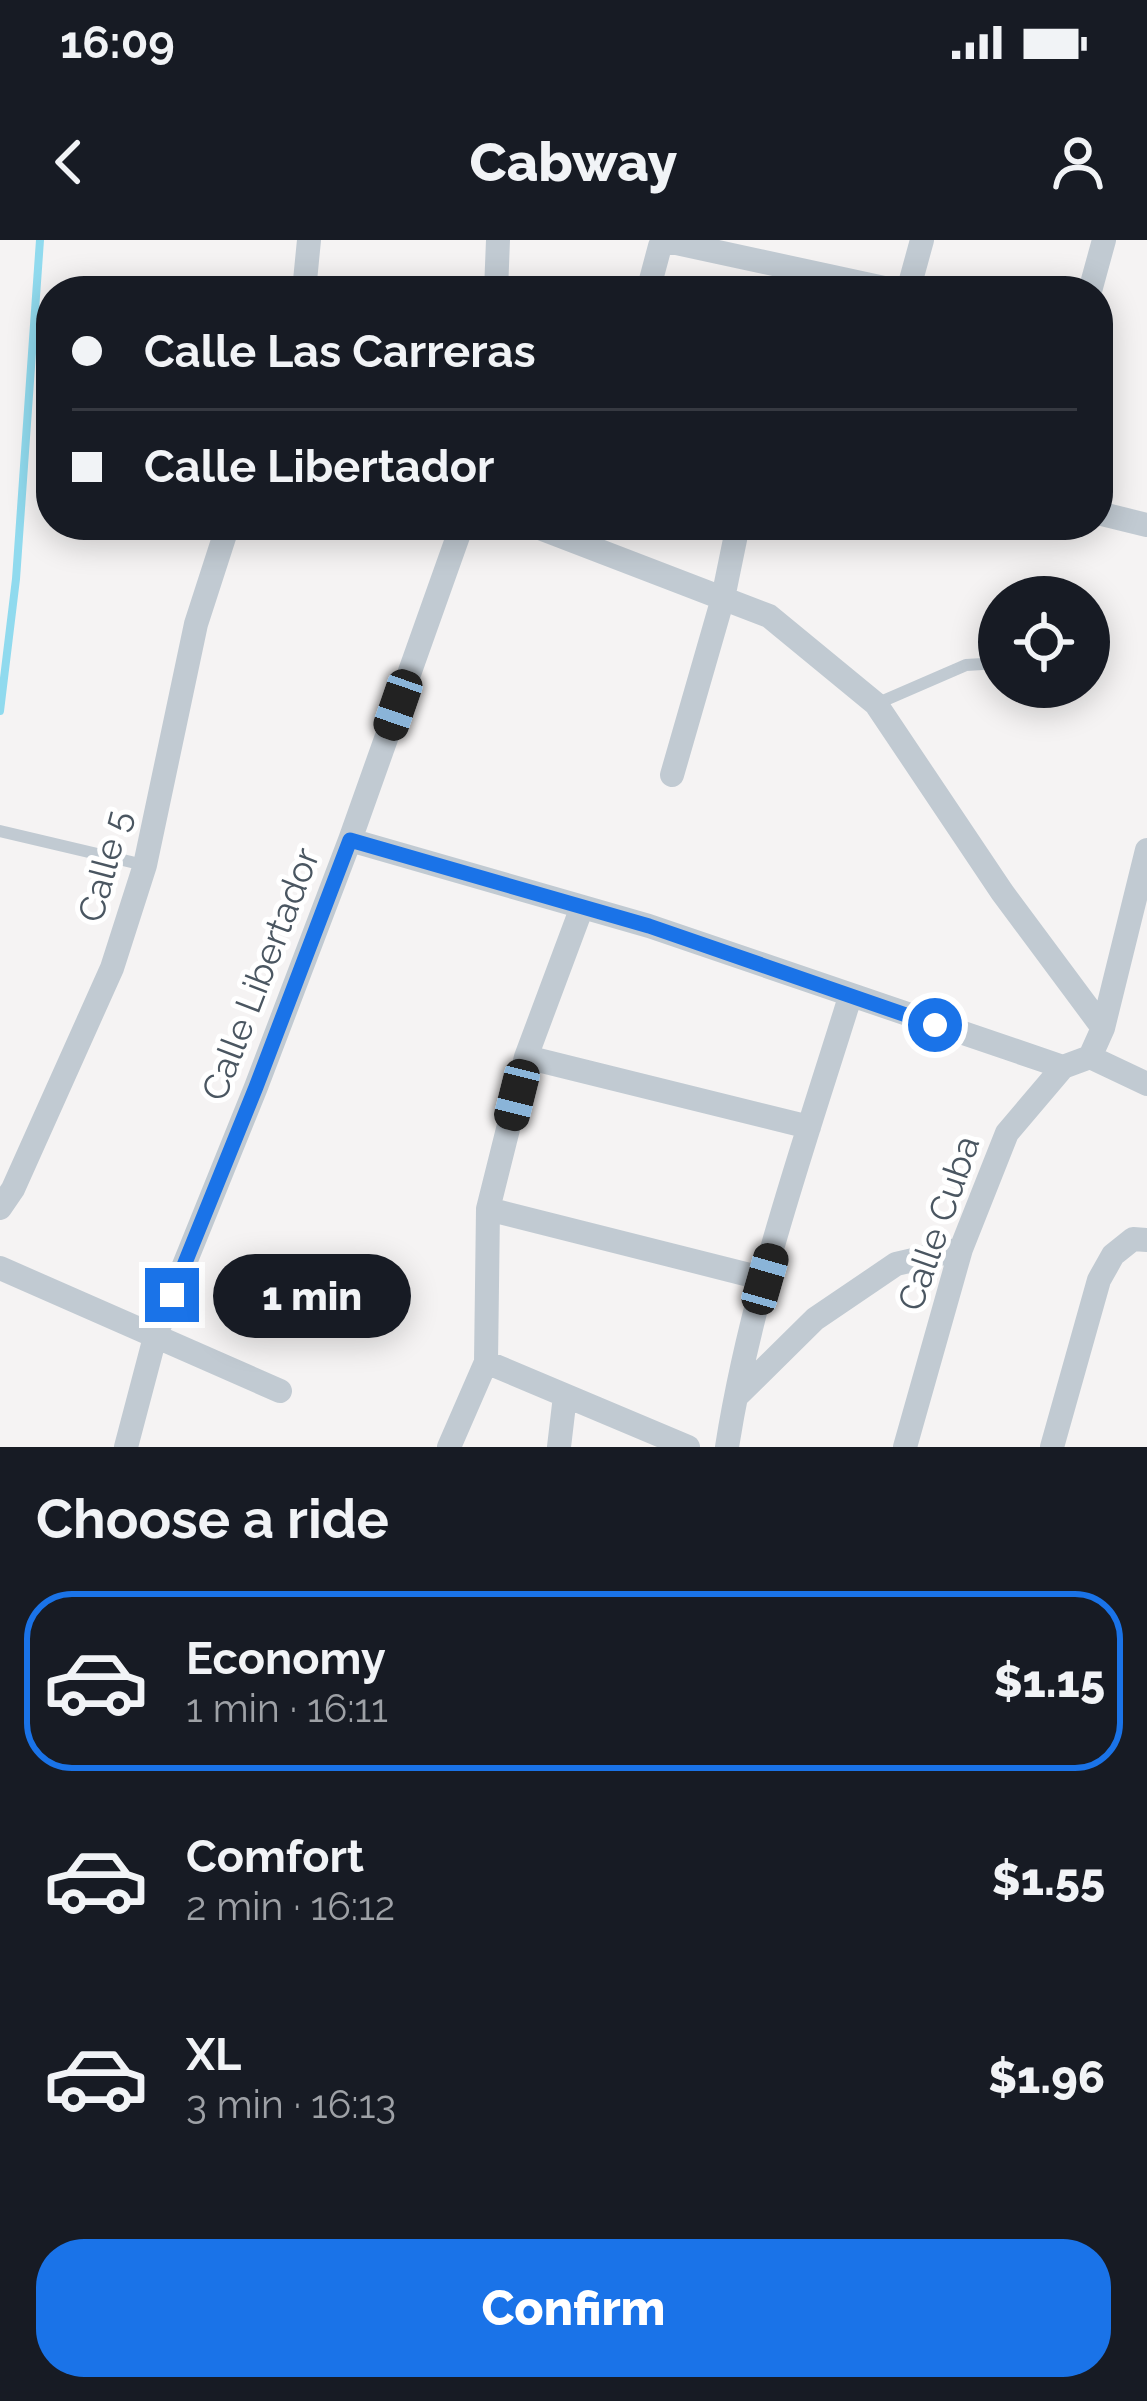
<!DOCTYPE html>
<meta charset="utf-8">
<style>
body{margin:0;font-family:Raleway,sans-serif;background:#242831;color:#f1f3f6;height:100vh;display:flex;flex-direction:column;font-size:45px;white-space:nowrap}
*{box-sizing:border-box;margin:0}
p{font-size:39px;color:#9ea1a6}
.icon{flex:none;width:66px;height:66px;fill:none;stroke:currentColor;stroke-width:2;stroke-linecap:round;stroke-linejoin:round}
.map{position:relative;height:1207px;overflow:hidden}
.sheet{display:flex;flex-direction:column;background:#171b24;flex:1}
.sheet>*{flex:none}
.top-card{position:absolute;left:36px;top:36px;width:1077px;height:264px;border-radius:48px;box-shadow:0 6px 30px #0003;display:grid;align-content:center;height:264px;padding:0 36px;background:#171b24}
.tools{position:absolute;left:978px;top:336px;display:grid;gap:24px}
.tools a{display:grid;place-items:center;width:132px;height:132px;border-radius:50%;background:#171b24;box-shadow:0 6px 30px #0003;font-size:60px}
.end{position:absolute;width:54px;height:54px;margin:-27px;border:15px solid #1a73e8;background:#fff;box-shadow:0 0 0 6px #fff}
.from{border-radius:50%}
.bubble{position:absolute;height:84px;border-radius:42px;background:#171b24;box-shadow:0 6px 30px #0003;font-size:39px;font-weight:800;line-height:84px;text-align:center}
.car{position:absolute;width:36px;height:72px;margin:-36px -18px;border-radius:15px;box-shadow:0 0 9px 3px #0007;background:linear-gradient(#222 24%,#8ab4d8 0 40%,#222 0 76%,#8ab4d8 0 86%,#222 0)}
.top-card b{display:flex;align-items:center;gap:42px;height:114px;font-size:45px}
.top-card b+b{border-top:3px solid #363941}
.top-card i{width:30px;height:30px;background:#f1f3f6}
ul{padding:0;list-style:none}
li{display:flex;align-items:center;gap:36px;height:180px;margin:0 24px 18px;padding:0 12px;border:6px solid transparent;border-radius:48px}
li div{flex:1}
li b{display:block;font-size:45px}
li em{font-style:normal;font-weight:800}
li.active{border-color:#1a73e8}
li>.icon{width:108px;height:108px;stroke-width:1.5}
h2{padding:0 36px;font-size:54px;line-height:144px}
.button{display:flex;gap:24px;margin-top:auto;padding:24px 36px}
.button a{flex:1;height:138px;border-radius:48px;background:#1a73e8;color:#fff;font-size:48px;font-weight:800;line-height:138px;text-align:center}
.status{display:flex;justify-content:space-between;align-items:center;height:84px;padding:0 60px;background:#171b24;direction:ltr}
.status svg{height:33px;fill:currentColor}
header{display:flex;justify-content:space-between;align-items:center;height:156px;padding:0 36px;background:#171b24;font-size:54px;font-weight:800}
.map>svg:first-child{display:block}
</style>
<div class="status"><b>16:09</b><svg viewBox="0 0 49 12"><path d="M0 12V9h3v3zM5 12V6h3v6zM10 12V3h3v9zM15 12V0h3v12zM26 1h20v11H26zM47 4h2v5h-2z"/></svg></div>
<header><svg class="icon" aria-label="back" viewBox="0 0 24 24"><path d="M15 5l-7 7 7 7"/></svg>Cabway<svg class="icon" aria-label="person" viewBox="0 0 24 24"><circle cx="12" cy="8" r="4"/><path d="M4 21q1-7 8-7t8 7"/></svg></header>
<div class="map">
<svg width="1147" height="1207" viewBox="0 0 1147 1207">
<rect width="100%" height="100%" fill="#f5f3f3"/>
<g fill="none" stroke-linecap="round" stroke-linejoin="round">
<!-- stream -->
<path stroke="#90daee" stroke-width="8" d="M0,471L16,339L40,0"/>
<!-- service -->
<path stroke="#c1cad2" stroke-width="12" d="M876,464L966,425L999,423
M0,591L144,625"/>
<!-- minor -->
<path stroke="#c1cad2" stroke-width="24" d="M138,50L141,51
M304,51L309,0
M496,51L498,0
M648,51L660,6L667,1L898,51
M908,51L922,0
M1090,51L1104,0
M1098,273L1147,285
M532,285L769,376L876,464L1002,652L1103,788
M672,535L723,358L738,285
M350,600L649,686L1063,827
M526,817L809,887
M1090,817L1147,844
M0,968L13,949L112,728L145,625L196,384L228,285
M488,969L765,1039
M0,1028L280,1151
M486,1122L688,1207
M737,1156L815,1079L896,1024L961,1009
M126,1207L155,1097L256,847L350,600L462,285
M449,1207L486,1122L488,969L526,817L582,667
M559,1207L565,1156
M727,1207C751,1054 804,905 850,757
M905,1207L961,1009L1007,893L1063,827L1090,817L1103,788L1147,610
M1052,1207L1099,1040L1113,1015L1133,999L1147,1000"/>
</g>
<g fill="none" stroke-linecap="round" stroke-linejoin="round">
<!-- route -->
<path stroke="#1a73e8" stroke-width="15" d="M172,1055L256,847L350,600L649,686L935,785"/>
</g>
<g text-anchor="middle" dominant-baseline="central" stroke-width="10" stroke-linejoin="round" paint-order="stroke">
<!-- street labels -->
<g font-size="36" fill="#4a5661" stroke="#fff">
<text transform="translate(104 626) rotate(-75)">Calle 5</text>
<text transform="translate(260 734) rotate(-69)">Calle Libertador</text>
<text transform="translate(938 983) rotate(-71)">Calle Cuba</text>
</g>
</g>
</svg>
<div class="tools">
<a><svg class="icon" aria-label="locate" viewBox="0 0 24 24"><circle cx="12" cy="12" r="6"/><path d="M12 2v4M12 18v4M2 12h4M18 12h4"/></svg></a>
</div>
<i class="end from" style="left:935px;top:785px"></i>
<i class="end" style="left:172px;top:1055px"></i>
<div class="bubble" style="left:213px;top:1014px;width:198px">1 min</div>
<i class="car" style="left:398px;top:465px;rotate:199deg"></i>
<i class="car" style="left:517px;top:855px;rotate:194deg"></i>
<i class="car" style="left:765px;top:1039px;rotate:16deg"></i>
<div class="top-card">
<b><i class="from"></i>Calle Las Carreras</b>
<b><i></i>Calle Libertador</b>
</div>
</div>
<section class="sheet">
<h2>Choose a ride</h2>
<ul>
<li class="active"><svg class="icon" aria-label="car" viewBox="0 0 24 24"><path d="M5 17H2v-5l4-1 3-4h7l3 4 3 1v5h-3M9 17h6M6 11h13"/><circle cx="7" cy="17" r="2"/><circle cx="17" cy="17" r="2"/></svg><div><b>Economy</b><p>1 min · 16:11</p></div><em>$1.15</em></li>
<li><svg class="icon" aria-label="car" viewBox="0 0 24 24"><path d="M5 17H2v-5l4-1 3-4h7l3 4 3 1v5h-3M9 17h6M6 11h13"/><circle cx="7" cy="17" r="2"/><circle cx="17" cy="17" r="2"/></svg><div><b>Comfort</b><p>2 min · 16:12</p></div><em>$1.55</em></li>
<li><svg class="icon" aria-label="car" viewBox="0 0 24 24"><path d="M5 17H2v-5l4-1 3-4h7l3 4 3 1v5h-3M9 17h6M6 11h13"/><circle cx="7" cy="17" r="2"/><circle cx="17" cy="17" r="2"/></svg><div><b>XL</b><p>3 min · 16:13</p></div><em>$1.96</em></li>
</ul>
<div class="button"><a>Confirm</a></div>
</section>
